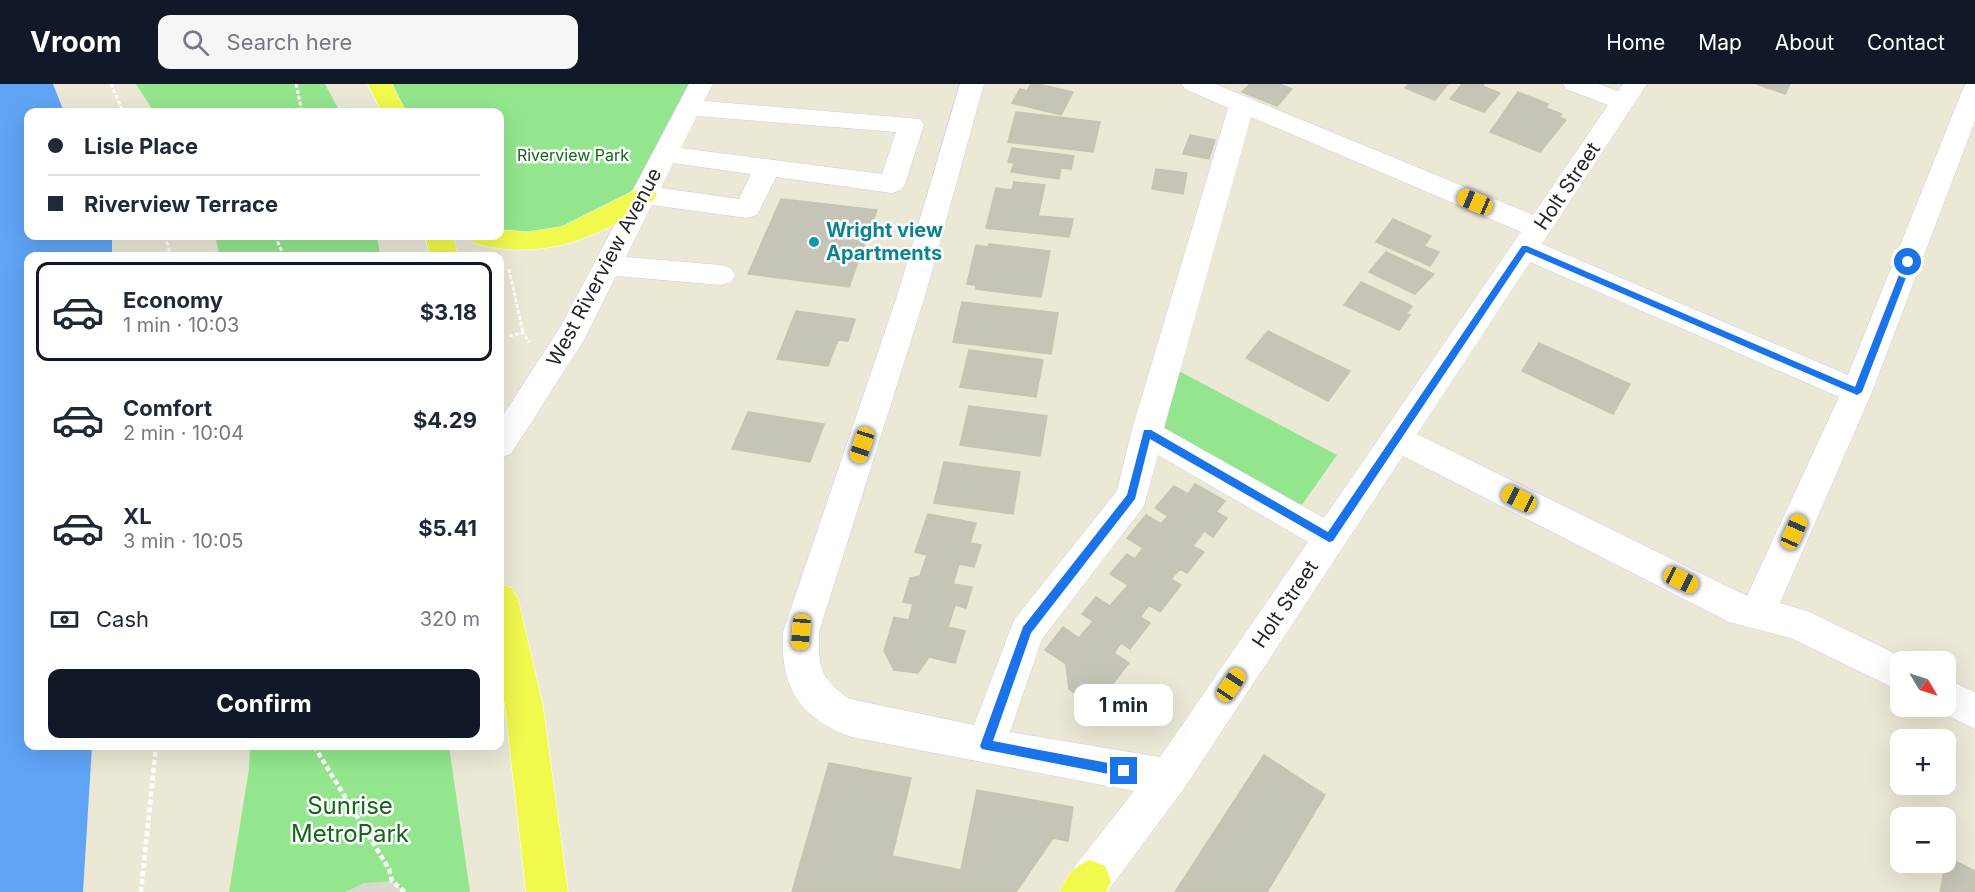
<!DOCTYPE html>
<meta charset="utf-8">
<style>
body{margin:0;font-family:Inter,sans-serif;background:#f6f6f7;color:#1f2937;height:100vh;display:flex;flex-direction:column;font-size:22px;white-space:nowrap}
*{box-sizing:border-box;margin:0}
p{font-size:20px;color:#747a83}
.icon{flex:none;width:33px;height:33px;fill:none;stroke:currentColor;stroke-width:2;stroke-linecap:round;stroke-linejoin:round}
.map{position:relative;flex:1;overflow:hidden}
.drawer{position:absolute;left:24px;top:168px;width:480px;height:498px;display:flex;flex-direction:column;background:#fff;border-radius:12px;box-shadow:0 6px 24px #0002}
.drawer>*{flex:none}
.hud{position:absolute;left:24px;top:24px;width:480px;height:132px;border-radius:12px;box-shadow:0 6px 24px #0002;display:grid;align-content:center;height:132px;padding:0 24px;background:#fff}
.needle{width:39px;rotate:128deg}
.tools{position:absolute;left:1890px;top:567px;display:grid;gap:12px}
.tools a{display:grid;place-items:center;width:66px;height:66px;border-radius:12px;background:#fff;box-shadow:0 6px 24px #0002;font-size:30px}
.end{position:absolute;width:27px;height:27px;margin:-14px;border:8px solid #1a73e8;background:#fff;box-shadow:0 0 0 3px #fff}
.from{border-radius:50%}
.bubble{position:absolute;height:42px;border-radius:12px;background:#fff;box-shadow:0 6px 24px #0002;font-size:20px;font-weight:700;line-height:42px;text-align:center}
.car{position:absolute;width:18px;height:36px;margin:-18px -9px;border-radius:8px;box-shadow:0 0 4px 2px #0007;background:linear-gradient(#f5c518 24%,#345 0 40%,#f5c518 0 76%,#345 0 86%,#f5c518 0)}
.hud b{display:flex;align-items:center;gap:21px;height:57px;font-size:22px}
.hud b+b{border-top:2px solid #e0e1e3}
.hud i{width:15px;height:15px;background:#1f2937}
ul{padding:10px 0 0;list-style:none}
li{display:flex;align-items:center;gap:18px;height:99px;margin:0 12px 9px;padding:0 12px;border:3px solid transparent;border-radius:12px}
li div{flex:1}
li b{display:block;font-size:22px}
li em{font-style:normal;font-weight:700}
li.active{border-color:#111827}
li>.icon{width:54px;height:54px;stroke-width:1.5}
.pay{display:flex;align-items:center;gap:15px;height:66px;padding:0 24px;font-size:22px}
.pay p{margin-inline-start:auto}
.action{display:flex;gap:12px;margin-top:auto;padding:12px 24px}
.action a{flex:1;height:69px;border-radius:12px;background:#111827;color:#fff;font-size:24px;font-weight:700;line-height:69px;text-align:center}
header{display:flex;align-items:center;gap:36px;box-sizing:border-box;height:84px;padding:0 30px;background:#111827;color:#fff}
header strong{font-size:28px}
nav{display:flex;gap:33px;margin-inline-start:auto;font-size:21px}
.search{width:420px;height:54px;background:#f6f6f7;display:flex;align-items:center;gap:15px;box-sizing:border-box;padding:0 21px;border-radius:12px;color:#747a83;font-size:22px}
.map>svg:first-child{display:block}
</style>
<header>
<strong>Vroom</strong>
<div class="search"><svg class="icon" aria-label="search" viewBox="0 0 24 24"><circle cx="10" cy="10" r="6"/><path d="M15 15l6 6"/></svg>Search here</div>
<nav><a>Home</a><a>Map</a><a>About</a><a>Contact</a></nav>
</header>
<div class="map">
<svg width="1975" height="808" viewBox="0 0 1975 808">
<rect width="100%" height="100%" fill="#ebe8d6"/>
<!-- green -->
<path fill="#93e68e" d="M136,0H325L340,28H154Z
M380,0H701L644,111L572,151L497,156L483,152H500V28H394Z
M215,152H377L380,172H220Z
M1177,286L1337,371L1301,422L1159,345Z
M250,662H449L470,808H229L249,685Z"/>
<!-- plaza -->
<path fill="#dad9cd" d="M392,797L405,808H345L364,799Z"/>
<!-- water -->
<path fill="#60a4f6" d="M0,0H53L64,28H28V152H111L112,154V172H28V662H92L83,808H0Z"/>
<!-- building -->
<path fill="#c5c4b6" stroke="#c5c4b0" stroke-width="1.5" d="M1031,0H1037L1073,8L1061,31L1012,19L1020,5L1027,7Z
M1250,0H1279L1292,5L1277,22L1242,8Z
M1409,0H1448L1435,16L1405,4Z
M1462,0H1484L1482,2L1500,9L1484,28L1450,15Z
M1756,0H1790L1785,10Z
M1518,8L1548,20L1546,24L1562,30L1559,33L1566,36L1540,68L1490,48Z
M1016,28L1100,38L1093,68L1008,58Z
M1190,51L1215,56L1209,75L1183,70Z
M1012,64L1074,72L1071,85L1061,84L1059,95L1011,88L1014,79L1008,78Z
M1156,85L1187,89L1183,110L1152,105Z
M1014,98L1045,101L1038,132L1073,135L1069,153L986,144L996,104L1012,106Z
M781,115L877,126L849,203L748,190Z
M1393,135L1431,152L1424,162L1439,168L1430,182L1376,158Z
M989,160L1050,167L1041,213L976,205V201L967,200L976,161L988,163Z
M1386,168L1434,190L1415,210L1369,188Z
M1361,198L1412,222L1406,230L1410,231L1399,246L1344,221Z
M962,218L1058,229L1051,270L953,258Z
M796,227L855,235L848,257L838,256L828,282L777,275Z
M1268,247L1350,287L1328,317L1246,274Z
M1539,259L1630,300L1613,330L1522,287Z
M969,266L1043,276L1036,313L960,303Z
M969,322L1047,332L1040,372L960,361Z
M748,328L824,340L810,378L732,365Z
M944,378L1020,388L1013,430L934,419Z
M1195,400L1225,417L1216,428L1227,434L1213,453L1204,447L1193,462L1204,468L1187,489L1180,485L1171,495L1181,501L1160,528L1149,521L1140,533L1150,539L1130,565L1121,559L1114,569L1129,579L1101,615H1084L1069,605L1066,580L1045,566L1063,543L1079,554L1093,537L1082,530L1096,513L1110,522L1128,501L1110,490L1127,470L1135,475L1143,464L1127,454L1146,431L1161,440L1168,432L1155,424L1174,402L1188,410Z
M928,430L976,439L970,459L981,461L974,483L959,480L953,500L972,503L966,524L955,521L948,543L965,547L955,579L929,573L918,589L894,586L884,567L894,533L909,536L913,520L903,518L910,494L920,492L927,471L915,468Z
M1264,671L1325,711L1267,808H1175Z
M829,679L911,694L892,772L961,786L977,706L1073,723L1068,757L1053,754L1016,808H792Z
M1947,773L1975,787V808H1940Z"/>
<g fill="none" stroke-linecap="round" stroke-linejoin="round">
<defs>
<path id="minor" d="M689,0H713L704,17L920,35L924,41L905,100L901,106L892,109L776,93L757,131L747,134L652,121L626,173L721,181L731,184L735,191L731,198L721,201L616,192L584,256L511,370L500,374V336L561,242ZM697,32L896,48L882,90L681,64ZM673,79L751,90L739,115L661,104Z
M960,0H984L925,212L819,548C818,583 820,595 850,615L974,641L1014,536L1117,407L1131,349L1228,24L1185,5L1182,0H1215L1533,131L1608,21L1566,5L1563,0H1598L1618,7L1623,0H1647L1542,160L1848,291L1963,5L1966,0H1975V37L1872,308L1780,519L1810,528L1912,578H1900V607L1791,554L1729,538L1403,372L1183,706L1107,808H1074L1069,797L1075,782L1134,707L851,653C799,633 780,604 783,548L897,212ZM1251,33L1521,148L1324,434L1164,344ZM1530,178L1839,313L1747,512L1417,350ZM1158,371L1308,458L1160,673L1010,648L1042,555L1144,422Z
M1946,595L1975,608V645L1933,624L1946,622Z"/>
<path id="major" d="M368,0H392L406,28H382Z
M644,102L653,105L657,111C650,122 636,129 624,135C576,163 527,174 473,159L469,152H500V146L527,148L561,143Z
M425,152H453L458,172H430Z
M500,500L512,504L518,515L543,622L568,808H526L505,622L500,595Z
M1090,776L1105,782L1111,797L1106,808H1060C1067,791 1073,783 1090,776Z"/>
</defs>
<!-- minor casing -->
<use href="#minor" stroke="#cecce1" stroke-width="1"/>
<!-- major casing -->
<use href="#major" stroke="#fff" stroke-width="1"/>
<!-- path-far1 -->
<path stroke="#fff" stroke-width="3" stroke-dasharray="4 2" stroke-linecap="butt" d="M111,0L123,28
M296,0L302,28
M165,152L171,172
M275,152L284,172
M509,185L523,249
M509,252L523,249L529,258"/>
<!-- path -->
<path stroke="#fff" stroke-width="4.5" stroke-dasharray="5 3" stroke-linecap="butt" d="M314,662L389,785L392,797L405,808
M141,808L156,662"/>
<!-- minor -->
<use href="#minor" fill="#fff" fill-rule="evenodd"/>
<!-- major -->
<use href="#major" fill="#f1f94d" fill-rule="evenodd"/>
</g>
<!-- route -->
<path fill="#1a73e8" d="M1522,162H1527L1855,303L1904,178L1908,175L1912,178L1862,308L1857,311L1526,168L1333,457L1329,458L1150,355L1135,415L1031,549L993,657L1124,682L1128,683V691L1124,693L982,665L980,662L1023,543L1127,411L1144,346H1151L1328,448Z"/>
<!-- markers -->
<circle fill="#0f9aa8" stroke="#fff" stroke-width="2" cx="814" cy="158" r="6"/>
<g text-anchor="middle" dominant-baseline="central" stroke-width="5" stroke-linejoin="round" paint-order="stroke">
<!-- far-park labels -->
<g font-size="16" fill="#14661a" stroke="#fff">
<text x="573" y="71">Riverview Park</text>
</g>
<!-- street labels -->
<g font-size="20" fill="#262626" stroke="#fff">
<text transform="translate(1567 102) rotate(-56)">Holt Street</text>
<text transform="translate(604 183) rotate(-62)">West Riverview Avenue</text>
<text transform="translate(1285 520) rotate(-56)">Holt Street</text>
</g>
<!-- culture labels -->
<g font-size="20" font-weight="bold" fill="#0d838f" stroke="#fff" text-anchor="start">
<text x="826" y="146">Wright view<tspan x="826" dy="23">Apartments</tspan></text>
</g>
<!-- near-park labels -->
<g font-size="24" fill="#14661a" stroke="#fff">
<text x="350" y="721">Sunrise<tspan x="350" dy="28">MetroPark</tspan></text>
</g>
</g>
</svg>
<div class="tools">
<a><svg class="needle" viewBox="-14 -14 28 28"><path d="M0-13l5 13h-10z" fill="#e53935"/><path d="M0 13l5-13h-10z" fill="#747a83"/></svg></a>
<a>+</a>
<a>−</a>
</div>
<i class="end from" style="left:1908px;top:178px"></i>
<i class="end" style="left:1124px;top:687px"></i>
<div class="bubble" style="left:1074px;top:600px;width:99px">1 min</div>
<i class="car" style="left:1475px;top:118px;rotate:293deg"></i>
<i class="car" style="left:862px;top:361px;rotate:198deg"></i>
<i class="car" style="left:1519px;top:415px;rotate:297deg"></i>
<i class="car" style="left:1794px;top:448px;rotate:24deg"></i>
<i class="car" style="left:1681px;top:496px;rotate:116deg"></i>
<i class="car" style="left:801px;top:548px;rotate:185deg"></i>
<i class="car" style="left:1231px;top:601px;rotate:34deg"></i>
<div class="hud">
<b><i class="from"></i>Lisle Place</b>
<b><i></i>Riverview Terrace</b>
</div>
<section class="drawer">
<ul>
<li class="active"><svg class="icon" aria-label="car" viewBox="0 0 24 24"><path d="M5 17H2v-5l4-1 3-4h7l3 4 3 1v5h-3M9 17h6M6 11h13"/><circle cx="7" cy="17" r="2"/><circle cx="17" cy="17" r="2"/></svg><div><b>Economy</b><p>1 min · 10:03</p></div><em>$3.18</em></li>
<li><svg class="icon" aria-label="car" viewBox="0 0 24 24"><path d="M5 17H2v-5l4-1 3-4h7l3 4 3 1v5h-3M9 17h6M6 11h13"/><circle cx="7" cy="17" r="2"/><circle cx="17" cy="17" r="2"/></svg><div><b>Comfort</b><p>2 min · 10:04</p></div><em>$4.29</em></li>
<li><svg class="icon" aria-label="car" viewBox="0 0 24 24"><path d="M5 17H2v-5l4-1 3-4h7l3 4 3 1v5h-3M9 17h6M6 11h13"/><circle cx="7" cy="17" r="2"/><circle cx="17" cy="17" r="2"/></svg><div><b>XL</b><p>3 min · 10:05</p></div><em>$5.41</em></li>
</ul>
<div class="pay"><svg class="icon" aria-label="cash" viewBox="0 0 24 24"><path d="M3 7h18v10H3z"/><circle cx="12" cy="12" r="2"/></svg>Cash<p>320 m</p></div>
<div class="action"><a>Confirm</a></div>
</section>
</div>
